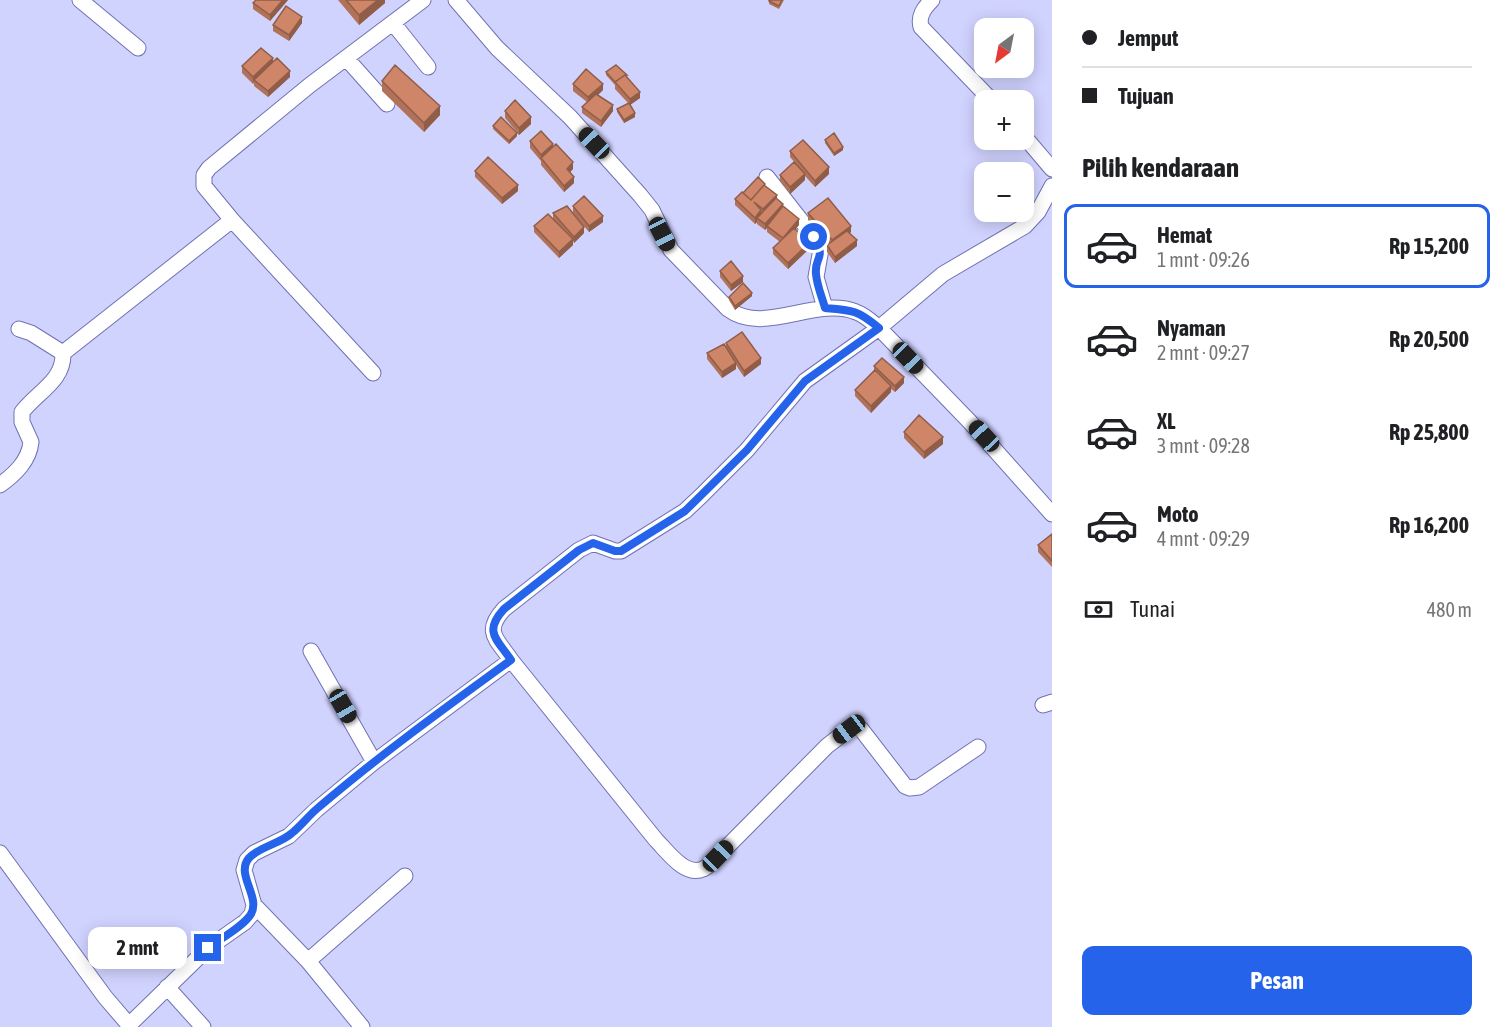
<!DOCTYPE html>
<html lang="id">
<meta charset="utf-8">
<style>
body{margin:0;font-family:"Asap Condensed",sans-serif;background:#f2f2f2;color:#202124;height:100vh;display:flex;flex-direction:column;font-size:22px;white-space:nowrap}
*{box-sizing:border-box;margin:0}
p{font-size:20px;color:#757577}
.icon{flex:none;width:33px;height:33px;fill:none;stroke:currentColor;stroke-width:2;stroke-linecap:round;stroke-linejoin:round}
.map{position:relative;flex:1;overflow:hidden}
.sheet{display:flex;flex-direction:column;background:#fff;width:450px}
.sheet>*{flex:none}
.guide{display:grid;align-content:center;height:132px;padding:0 30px;background:#fff}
.needle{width:39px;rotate:212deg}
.tools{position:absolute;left:974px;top:18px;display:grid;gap:12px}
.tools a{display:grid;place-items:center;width:60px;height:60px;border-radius:12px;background:#fff;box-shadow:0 3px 15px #0003;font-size:30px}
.end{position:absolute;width:27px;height:27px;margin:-14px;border:8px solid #2563eb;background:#fff;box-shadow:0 0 0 3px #fff}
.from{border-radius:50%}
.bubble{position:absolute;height:42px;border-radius:12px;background:#fff;box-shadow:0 3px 15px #0003;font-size:20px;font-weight:700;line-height:42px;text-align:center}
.car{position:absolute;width:18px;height:36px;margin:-18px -9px;border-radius:8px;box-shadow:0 0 4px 2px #0007;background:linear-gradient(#222 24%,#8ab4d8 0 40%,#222 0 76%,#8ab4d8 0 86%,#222 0)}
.guide b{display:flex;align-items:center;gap:21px;height:57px;font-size:22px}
.guide b+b{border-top:2px solid #e0e0e0}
.guide i{width:15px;height:15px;background:#202124}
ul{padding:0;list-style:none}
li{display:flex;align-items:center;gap:18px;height:84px;margin:0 12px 9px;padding:0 18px;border:3px solid transparent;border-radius:12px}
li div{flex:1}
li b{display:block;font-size:22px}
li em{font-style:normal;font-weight:700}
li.on{border-color:#2563eb}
li>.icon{width:54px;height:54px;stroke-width:1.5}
h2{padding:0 30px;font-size:27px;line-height:72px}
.pay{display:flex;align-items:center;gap:15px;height:66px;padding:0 30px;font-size:22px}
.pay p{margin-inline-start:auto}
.action{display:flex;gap:12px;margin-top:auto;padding:12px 30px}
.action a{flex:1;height:69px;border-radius:12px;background:#2563eb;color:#fff;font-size:24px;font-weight:700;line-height:69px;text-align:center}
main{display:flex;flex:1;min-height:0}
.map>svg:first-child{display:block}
</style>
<main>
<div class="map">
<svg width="1052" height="1027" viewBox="0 0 1052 1027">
<rect width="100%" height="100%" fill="#d1d3ff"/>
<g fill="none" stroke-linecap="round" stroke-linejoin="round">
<defs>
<path id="minor" d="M80,0L138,48
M456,0L497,48L570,117L640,195L652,210L671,250L728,309C764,336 815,296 856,312C865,315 872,322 879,328L970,422L1052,514
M932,0C924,8 918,16 921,27L991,100
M393,23L428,67
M346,58L387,104
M1023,135L1052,169
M767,177L814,237L821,249L816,277L825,308
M232,220L373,373
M19,329L31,333L63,353
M0,485C15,474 29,461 31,442L22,422V412C37,392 64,381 63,353L232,220L204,186V175L209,168L310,85L423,0
M311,651L374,762
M1043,705L1052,702
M978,747L919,787L910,788L905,786L861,729L855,727L849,729L827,746L718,856C714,860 708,867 703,869C685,877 667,851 656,840L511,660C497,639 483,632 504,609L579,550L593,543L615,551H621L685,511L701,496L747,450L805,381L879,328L943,274L1025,226L1038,212L1052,186
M0,853L105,997L129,1025L208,948L245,922L252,914L254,905L244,870L247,860L254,853L289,836L316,810L374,762L511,660
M254,905L308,961L362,1027
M308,961L405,876
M167,987L203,1027"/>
</defs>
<!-- minor casing -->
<use href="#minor" stroke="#7071b2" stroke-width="17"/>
<!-- minor -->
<use href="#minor" stroke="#fff" stroke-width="15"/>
</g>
<!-- wall -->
<path fill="#b17259" d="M288,0L270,21L253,9V3Z
M338,0H385V3L359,25Z
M784,0L779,9L769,4V1Z
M302,23L289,41L273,31V25Z
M273,62L290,77L268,97L254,86V83L253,84L242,73V66Z
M606,72L627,77L640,98L630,105L629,103L635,117L624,123L617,112V109L628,103L615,89V85L606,75Z
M382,81L440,115L424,132L382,91Z
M573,84L603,90L598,95L613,111L601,127L582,113V107L587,102L573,91Z
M505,111L531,124L519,135L517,133V136L509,144L493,129V126L517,132L505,118Z
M825,140L843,150L834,156L825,143Z
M530,141L553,147L573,169L570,172L574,183L564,192L541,165V161L530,148Z
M790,151L829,174L815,187L805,176V180L790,194L780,181V175L796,164L790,157Z
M475,171L518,191L502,204L475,177Z
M765,185L799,225L795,229L809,249L788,269L773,254V248L780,242L767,232V228L765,230L757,224V222L755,224L735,205V199L743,193Z
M573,206L603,222L589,232L573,213Z
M553,213L584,233L574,243L573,241V245L559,258L534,232V226L553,219Z
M808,213L851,232L850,233L857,246L835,263L827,252V245L830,244L808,220Z
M720,271L743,282L731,291L720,277Z
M752,296L735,310L729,300V297Z
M726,343L761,364L744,377L736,365V369L722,378L707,359V353L726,347Z
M874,366L904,383L895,392L891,389V392L871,413L855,396V390L874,370Z
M904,432L943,444L924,459L904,438Z
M1052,534V567L1038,552V545Z"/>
<!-- shaded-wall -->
<path fill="#905d49" d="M283,0H288L270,21V15Z
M378,0H385V3L359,25V15Z
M302,17V23L289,41V35Z
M273,58V64L254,80L253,84V77Z
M290,71V77L268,97V91Z
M603,84V90L588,104V97Z
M640,92V98L630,105V99Z
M613,105V111L601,127V121Z
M440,106V115L424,132V123Z
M635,113V117L624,123V120Z
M531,117V124L519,135V128Z
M517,133V136L509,144V141Z
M553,144V150L541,159V155Z
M843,147V150L834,156V153Z
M573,162V169L567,175V169Z
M829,167V174L815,187V181Z
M805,174V180L790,194V187Z
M574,177V183L564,192V186Z
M518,185V191L502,204V198Z
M777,195V201L763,215V209Z
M783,204V210L767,226V228L765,230V224Z
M761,210V217L757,218V222L755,224V218Z
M603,216V222L589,232V226Z
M799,219V225L783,244V238Z
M851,226V232L832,246V240Z
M584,227V233L574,243V237Z
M573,239V245L559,258V252Z
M857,240V246L835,263V257Z
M809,243V249L788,269V263Z
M743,276V282L731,291V285Z
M752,293V296L735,310V306Z
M761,358V364L744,377V371Z
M736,363V369L722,378V372Z
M904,377V383L895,392V386Z
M891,386V392L871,413V406Z
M943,437V444L924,459V452Z"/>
<!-- building -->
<path fill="#ce8568" stroke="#905d49" stroke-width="1.5" d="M256,0H283L270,15L253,3Z
M346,0H378L359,15Z
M769,0H782L779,6L769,1Z
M286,6L302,17L289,35L273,25Z
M261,48L273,58L253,77L242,66Z
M277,58L290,71L268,91L254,80Z
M395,65L440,106L424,123L382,81Z
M616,65L627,75H625L615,82L606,72Z
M586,69L603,84L588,97L573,84Z
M625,75L640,92L630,99L615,82Z
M596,94L613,105L601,121L582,107Z
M515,100L531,117L519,128L505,111Z
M629,103L635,113L624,120L617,109Z
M501,117L517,133L509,141L493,126Z
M541,131L553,144L541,155L530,141Z
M834,133L843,147L834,153L825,140Z
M803,140L829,167L815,181L790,151Z
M556,144L573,162L567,169L574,177L564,186L541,158Z
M488,157L518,185L502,198L475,171Z
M794,162L805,174L790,187L780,175Z
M758,177L765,184L751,200L743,193Z
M764,185L777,195L763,209L754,202L761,210L755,218L735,199L742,192L751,200Z
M584,196L603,216L589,226L573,206Z
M776,198L783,204L765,224L757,218Z
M828,198L851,226L832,240L808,213Z
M567,206L584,227L574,237L553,213Z
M783,206L799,219L783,238L767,226Z
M548,214L573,239L559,252L534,226Z
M794,228L809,243L788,263L773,248Z
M847,231L857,240L835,257L827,245Z
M731,261L743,276L731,285L720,271Z
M743,283L752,293L735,306L729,297Z
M742,332L761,358L744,371L726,343Z
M724,344L736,363L722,372L707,353Z
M882,358L904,377L895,386L874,366Z
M875,370L891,386L871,406L855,390Z
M919,415L943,437L924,452L904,432Z
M1052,534V561L1038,545Z"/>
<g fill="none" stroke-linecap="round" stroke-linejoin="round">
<!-- route -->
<path stroke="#2563eb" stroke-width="8" d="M208,948C220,939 244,926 251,914C261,897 235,874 249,858C260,846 280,844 292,833C302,825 309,815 319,807C380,755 445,708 511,660C497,639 483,632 504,609L579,550L593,543L615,551H621L685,511L747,450L805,381L879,328C858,310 852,310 825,308C822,297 817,286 816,274C814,256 827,260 814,237"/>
</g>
</svg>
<div class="tools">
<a><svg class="needle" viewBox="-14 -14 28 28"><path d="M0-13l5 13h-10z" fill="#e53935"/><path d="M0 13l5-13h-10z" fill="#757577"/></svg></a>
<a>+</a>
<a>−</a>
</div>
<i class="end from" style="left:814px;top:237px"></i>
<i class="end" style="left:208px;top:948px"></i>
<div class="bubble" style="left:88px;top:927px;width:99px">2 mnt</div>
<i class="car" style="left:594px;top:143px;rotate:316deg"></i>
<i class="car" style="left:662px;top:234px;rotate:153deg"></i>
<i class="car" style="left:908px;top:358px;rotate:136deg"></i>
<i class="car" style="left:984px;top:436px;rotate:317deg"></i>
<i class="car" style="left:343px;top:706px;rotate:150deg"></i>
<i class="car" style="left:849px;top:729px;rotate:233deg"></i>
<i class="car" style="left:718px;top:856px;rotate:44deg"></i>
</div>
<section class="sheet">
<div class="guide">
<b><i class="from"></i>Jemput</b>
<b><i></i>Tujuan</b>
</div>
<h2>Pilih kendaraan</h2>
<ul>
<li class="on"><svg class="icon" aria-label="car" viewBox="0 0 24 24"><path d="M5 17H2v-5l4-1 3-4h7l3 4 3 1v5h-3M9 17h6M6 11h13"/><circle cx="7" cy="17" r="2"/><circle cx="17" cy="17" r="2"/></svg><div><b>Hemat</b><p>1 mnt · 09:26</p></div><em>Rp 15,200</em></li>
<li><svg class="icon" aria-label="car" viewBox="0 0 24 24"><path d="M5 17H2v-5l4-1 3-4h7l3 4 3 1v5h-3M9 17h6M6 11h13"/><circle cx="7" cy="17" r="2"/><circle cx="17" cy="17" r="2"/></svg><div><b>Nyaman</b><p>2 mnt · 09:27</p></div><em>Rp 20,500</em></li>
<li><svg class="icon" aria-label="car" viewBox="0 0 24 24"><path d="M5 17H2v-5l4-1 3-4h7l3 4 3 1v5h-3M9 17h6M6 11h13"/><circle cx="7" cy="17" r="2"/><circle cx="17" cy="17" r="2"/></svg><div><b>XL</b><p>3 mnt · 09:28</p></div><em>Rp 25,800</em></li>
<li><svg class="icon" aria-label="car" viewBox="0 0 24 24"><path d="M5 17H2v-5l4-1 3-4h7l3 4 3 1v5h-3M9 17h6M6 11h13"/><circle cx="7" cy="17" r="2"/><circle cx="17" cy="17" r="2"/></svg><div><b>Moto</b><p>4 mnt · 09:29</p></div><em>Rp 16,200</em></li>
</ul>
<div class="pay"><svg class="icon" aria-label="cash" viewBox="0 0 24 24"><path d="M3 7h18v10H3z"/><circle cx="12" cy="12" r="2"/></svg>Tunai<p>480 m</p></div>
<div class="action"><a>Pesan</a></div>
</section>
</main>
